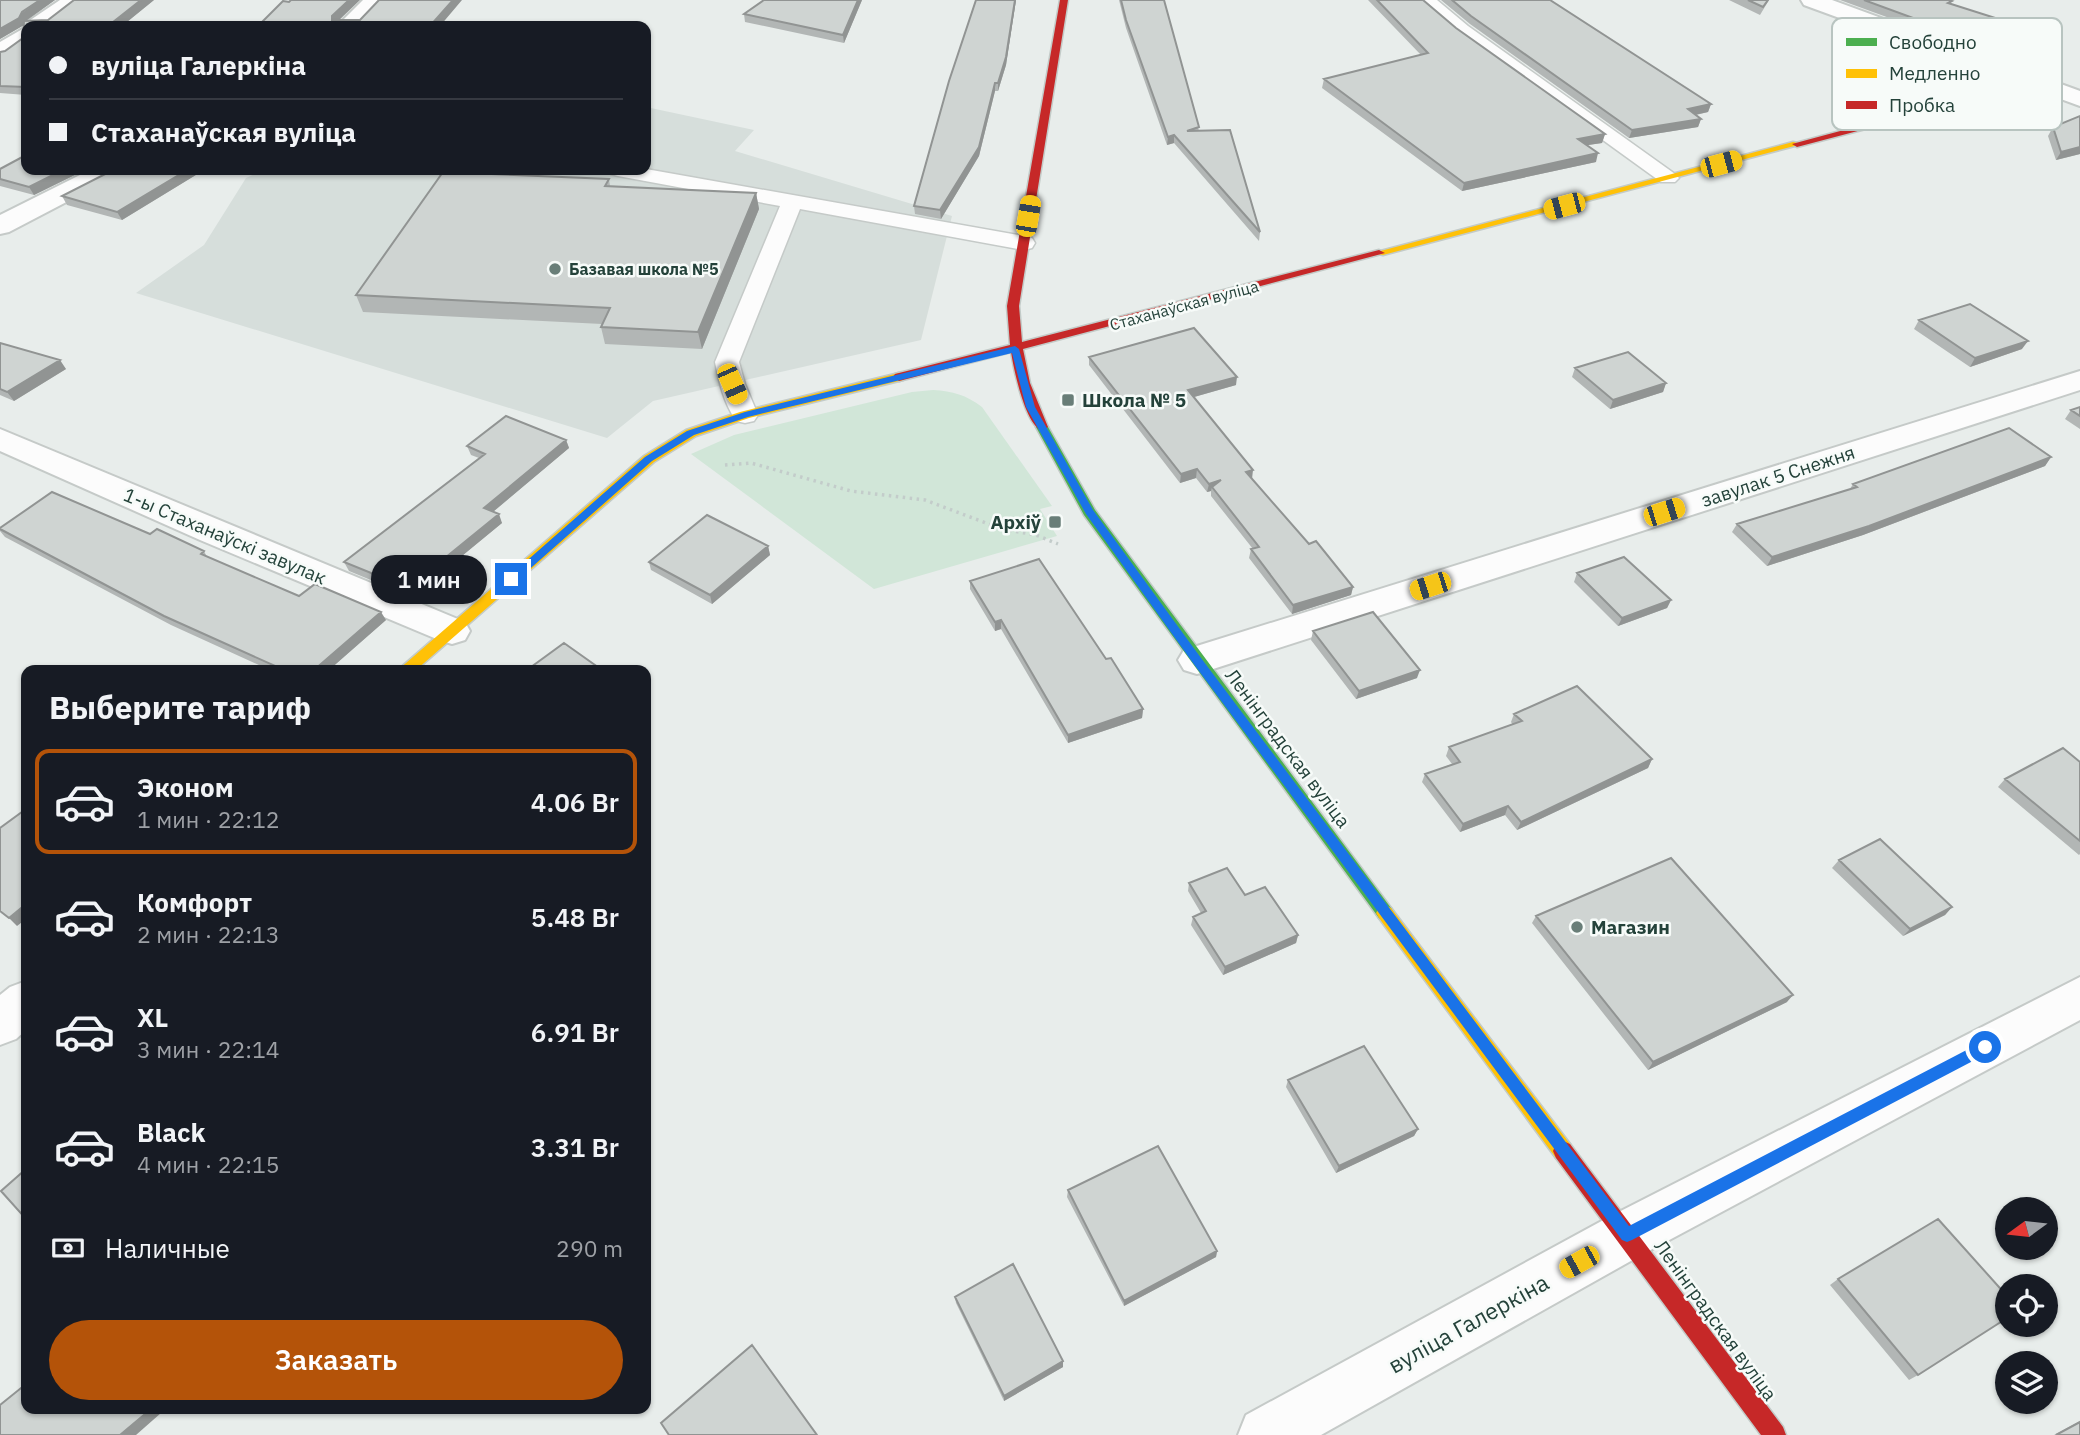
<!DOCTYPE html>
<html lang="ru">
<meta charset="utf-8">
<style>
body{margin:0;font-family:"IBM Plex Sans",sans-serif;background:#20242c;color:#f1f3f6;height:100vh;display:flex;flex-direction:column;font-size:26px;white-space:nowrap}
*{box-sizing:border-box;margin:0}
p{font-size:23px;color:#9ea1a6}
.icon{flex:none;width:38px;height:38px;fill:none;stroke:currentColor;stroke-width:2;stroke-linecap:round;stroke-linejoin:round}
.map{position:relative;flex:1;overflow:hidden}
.sheet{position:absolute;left:21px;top:665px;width:630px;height:749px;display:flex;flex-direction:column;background:#171b24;border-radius:14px;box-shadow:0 2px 5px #0004}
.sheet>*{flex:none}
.banner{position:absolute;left:21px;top:21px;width:630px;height:154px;border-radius:14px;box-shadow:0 2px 5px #0004;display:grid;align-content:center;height:154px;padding:0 28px;background:#171b24}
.needle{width:46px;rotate:255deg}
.buttons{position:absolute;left:1995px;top:1197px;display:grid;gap:14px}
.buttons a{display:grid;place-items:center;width:63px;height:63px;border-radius:50%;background:#171b24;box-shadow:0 2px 5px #0004;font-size:35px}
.end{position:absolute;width:32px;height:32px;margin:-16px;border:9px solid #1a73e8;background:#fff;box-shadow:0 0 0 4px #fff}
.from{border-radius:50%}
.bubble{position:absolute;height:49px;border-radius:24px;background:#171b24;box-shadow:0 2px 5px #0004;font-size:23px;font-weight:600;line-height:49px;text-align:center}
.car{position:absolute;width:21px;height:42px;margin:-21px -10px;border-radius:9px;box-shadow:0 0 5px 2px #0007;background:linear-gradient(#f5c518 24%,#345 0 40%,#f5c518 0 76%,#345 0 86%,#f5c518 0)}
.banner b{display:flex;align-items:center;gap:24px;height:66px;font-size:26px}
.banner b+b{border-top:2px solid #363941}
.banner i{width:18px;height:18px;background:#f1f3f6}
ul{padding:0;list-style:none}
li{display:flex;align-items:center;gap:21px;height:105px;margin:0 14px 10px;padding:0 14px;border:4px solid transparent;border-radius:14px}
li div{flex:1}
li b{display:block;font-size:26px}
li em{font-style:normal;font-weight:600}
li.current{border-color:#b45309}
li>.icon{width:63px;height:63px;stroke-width:1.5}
h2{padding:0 28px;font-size:32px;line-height:84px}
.pay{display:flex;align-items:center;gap:18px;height:77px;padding:0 28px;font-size:26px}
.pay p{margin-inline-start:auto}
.cta{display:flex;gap:14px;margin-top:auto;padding:14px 28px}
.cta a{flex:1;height:80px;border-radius:42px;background:#b45309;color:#fff;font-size:28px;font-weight:600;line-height:80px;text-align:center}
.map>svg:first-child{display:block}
</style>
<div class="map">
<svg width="2080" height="1435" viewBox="0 0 2080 1435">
<rect width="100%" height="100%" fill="#e8edeb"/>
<!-- built -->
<path fill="#d6dedb" d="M646,107L754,130L735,151L952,216L921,340L653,401L607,438L136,293L204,245L246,178L264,170H646Z"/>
<!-- green -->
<path fill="#d1e6d8" d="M933,390C953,391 966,395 982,407L1052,506L1040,509L1057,536L874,589L691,454L734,435L912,392Z"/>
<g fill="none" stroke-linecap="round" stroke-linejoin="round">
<defs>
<path id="lane" d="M1417,0H1437L1468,26L1675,174L1679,178L1675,182H1661L1456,34Z
M646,169L1024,236L1032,238L1035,243L1032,248L1024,250L800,209L739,362L745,384L758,415L754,421L745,423L736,421C724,403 719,382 715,362L780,206L618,176L611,174L608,170Z"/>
<path id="street" d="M60,0H85L51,26H26L29,21Z
M363,0H387L361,26H337Z
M1801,0H1832L2080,91V106L1804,5Z
M26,27V44L8,57L0,59V42Z
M90,170H122L118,175L9,232L0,234V215Z
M2080,371V390L1210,670L1197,674L1184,670L1178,660L1184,650Z
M0,429L465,622L470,631L465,640L452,644L439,640L200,540L0,451Z
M2080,977V1020L1645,1253L1321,1435H1238L1246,1415L1609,1217Z
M26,981V1030L16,1039L0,1045V995L10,987Z"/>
<path id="fast" d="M1042,423L1048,427L1095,510L1391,908L1394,913L1391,918L1385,921L1379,918L1084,515L1036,427Z"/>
<path id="slow" d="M1793,142L1802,144L1383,255L1373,253Z
M899,373L905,377L903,380L749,418L696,436L654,462L416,670H398L644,456L686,430L740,412Z
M1385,905L1391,908L1570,1144L1573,1151L1570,1158L1563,1161L1556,1158L1379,918L1376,913L1379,908Z"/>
<path id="jam" d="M1060,0H1068L1019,306L1022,342L1379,250L1385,253L1023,349L1030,383L1048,427L1042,431C1025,424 1014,370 1011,352L899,381L893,377L895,374L1010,345L1007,306Z
M2037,78L2040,79V83L1797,147L1792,144Z
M1563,1141L1570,1144L1783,1427L1786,1435H1761L1556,1158L1553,1151L1556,1144Z"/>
</defs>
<!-- lane casing -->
<use href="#lane" stroke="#c5cac8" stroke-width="3"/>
<!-- street casing -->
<use href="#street" stroke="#c5cac8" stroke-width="4"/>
<!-- fast casing -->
<use href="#fast" stroke="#c3cbc8" stroke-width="3"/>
<!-- slow casing -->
<use href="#slow" stroke="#c3cbc8" stroke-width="3"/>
<!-- jam casing -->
<use href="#jam" stroke="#c3cbc8" stroke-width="3"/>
<!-- path -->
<path stroke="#c3ccca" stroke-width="3.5" stroke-dasharray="2.5 4.5" stroke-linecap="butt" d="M725,465L751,463L851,491L925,500L1002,529L1036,535L1058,544"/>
<!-- lane -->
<use href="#lane" fill="#fcfcfc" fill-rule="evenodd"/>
<!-- street -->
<use href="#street" fill="#fcfcfc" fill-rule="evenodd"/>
<!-- fast -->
<use href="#fast" fill="#4caf50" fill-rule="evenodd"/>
<!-- slow -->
<use href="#slow" fill="#ffc107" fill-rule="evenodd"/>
<!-- jam -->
<use href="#jam" fill="#c62828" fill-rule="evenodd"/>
</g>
<!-- wall -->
<path fill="#b2b6b5" d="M0,0H55L26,21L48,20L154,0L122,26H26V95L0,93V52L5,51L23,38L24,25L0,39Z
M862,0L844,43L745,22L744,14Z
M976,0H1016L1006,65L998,91H995L979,156L941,219L915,214L914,206Z
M1119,0H1164L1199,131L1260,232L1259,241L1174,143L1167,145L1126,28Z
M1368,0H1423L1456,28L1605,134L1602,143L1587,145L1596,162L1462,191L1322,88L1324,79L1421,55Z
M1441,0H1550L1711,104L1708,112L1696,115L1701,119L1698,127L1629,138L1470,24Z
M1729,0H1769L1760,15Z
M1840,0H1949L1952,1L1950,4L2030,29L2025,37L1980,51Z
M1898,33L1950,61L1938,65L1894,41Z
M2053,127L2080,154L2056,160L2048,136Z
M0,169L26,170H85L34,195L0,186Z
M113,170H204L122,220L67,205L62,196Z
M609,179L610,186L756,193L759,209L702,349L605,344L601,327L602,324L363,312L356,295Z
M1919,320L2022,349L1970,367L1914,329Z
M0,343L66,369L14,401L0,395Z
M1089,357L1236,385L1194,397L1252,479L1309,544L1353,587L1351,595L1292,614L1249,558L1251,549H1253L1211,496V491L1207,492L1196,478L1180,483L1089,365Z
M1575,368L1666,383L1663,392L1610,409L1572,377Z
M2080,407V429L2065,419L2071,410Z
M566,440L569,448L493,512L502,523L412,597L349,571L344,562L479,458L471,455L467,446Z
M2051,457L2045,466L1863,535L1767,566L1732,532L1737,524L1850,489L1853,484Z
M0,528L150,534L204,551L207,557L299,596L386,620L329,670H270L171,625L5,537L0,531Z
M768,546L770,555L712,604L651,570L649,562Z
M1577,573L1671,600L1667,608L1618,626L1574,582Z
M970,581L1106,659L1143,709L1142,718L1068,743L1001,629L995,631L970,589Z
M1313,631L1417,678L1356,699L1311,640Z
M1514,714L1652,759L1648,768L1517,830L1505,815L1460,832L1422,782L1425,774L1452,764L1446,756L1449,747L1513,725L1511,722Z
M2080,762V854L2079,855L1998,787L2005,779Z
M1839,860L1952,907L1945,915L1903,936L1832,868Z
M1189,883L1245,895L1298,935L1296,943L1223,975L1191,925L1193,917L1201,913L1188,891Z
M1536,916L1787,1002L1648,1070L1532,923Z
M1288,1080L1418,1129L1414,1136L1336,1173L1286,1087Z
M1068,1190L1217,1251L1216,1257L1124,1306L1067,1197Z
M1838,1279L1918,1375L1909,1380L1830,1285Z
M955,1297L1063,1361V1367L1004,1401L956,1303Z
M2080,1421V1435H2054Z"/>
<!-- shaded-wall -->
<path fill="#919493" d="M40,0H55L27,20L24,25L0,39V29Z
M141,0H154L122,26H108Z
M349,0H360L335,24L332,20V16Z
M453,0H462L440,26H430Z
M858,0H862L844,43L843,35Z
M1015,0H1016L1006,65L998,91V83Z
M2030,29L2025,37L1980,51L1984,44Z
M1954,53L1950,61L1938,65L1942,57Z
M995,83V91L979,156L941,219L940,210Z
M1711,104L1708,112L1685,117L1688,109Z
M1701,119L1698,127L1629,138L1632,130Z
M1605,134L1602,143L1575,147L1578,139Z
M1174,135V143L1167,145L1168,137Z
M2080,147V154L2056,160L2061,152Z
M1598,153L1596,162L1462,191L1464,183Z
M63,170H85L34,195L29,187Z
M187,170H204L122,220L117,212Z
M756,193L759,209L702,349L698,332Z
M2028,341L2022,349L1970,367L1975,358Z
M60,360L66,369L14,401L7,392Z
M1237,377L1236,385L1187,399L1188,390Z
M1666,383L1663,392L1610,409L1613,400Z
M566,440L569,448L488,516L484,508Z
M2051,457L2045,466L1863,535L1767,566L1772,557Z
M1197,469L1196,478L1180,483L1181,474Z
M1253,470L1252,479L1246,472Z
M1221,480L1212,487L1211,491L1207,492L1209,484Z
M499,514L502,523L412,597L408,588Z
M768,546L770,555L712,604L710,595Z
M1353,587L1351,595L1292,614L1293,605Z
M1671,600L1667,608L1618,626L1622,618Z
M381,612L386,620L329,670H314Z
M1001,620V629L995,631V622Z
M1420,670L1417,678L1356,699L1359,691Z
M1143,709L1142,718L1068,743V735Z
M1652,759L1648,768L1517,830L1521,822Z
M1508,806L1505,815L1460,832L1463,824Z
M26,904V919L17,926L9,918Z
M1952,907L1945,915L1903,936L1910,929Z
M1298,935L1296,943L1223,975L1225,967Z
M1793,995L1787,1002L1648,1070L1653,1062Z
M1418,1129L1414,1136L1336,1173L1339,1166Z
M1217,1251L1216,1257L1124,1306V1301Z
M1063,1361V1367L1004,1401V1396Z
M151,1409H158L161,1413L136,1435H120Z"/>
<!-- building -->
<path fill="#cfd4d2" stroke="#919493" stroke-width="2" d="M0,0H40L22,12L19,18L0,29Z
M74,0H141L108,26H26V87L0,86V52L5,51L23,38L24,21L48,20Z
M291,0H349L332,16V20H360L379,0H453L430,26H258L283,1L289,2Z
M764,0H858L843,35L744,14Z
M976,0H1015L1006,57L998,83H995L979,147L940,210L914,206L949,81Z
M1121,0H1164L1199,127L1187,131L1230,130L1260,232L1174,135L1168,137L1126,20Z
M1377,0H1423L1456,28L1605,134L1578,139L1598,153L1464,183L1324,79L1428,53Z
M1452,0H1550L1711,104L1688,109L1701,119L1632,130L1471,16Z
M1748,0H1768L1763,7Z
M1864,0H1949L1952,1L1948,3L2030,29L1984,44Z
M2080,116V147L2061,152L2053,127Z
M26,155V170H63L29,187L0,179V169Z
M113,170H187L117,212L62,196Z
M443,172L609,179L605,186L756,193L698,332L601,327L610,308L356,295Z
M1970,304L2028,341L1975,358L1919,320Z
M1194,328L1237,377L1188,390L1253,470L1246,472L1309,544L1316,541L1353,587L1293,605L1251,549L1259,547L1212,487L1221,480L1209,484L1197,469L1181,474L1089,357Z
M0,343L60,360L7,392L0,389Z
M1628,352L1666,383L1613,400L1575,368Z
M2080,407V416L2071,410Z
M506,416L566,440L484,508L499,514L408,588L344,562L485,454L467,446Z
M2009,428L2051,457L1869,526L1772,557L1737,524L1857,487L1853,484Z
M52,492L150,534L157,529L204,551L201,554L299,596L315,584L381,612L314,670H284L164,616L0,529V528Z
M707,515L768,546L710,595L649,562Z
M1624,557L1671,600L1622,618L1577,573Z
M1039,559L1106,659L1111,658L1143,709L1068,735L1001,620L995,622L970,581Z
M1373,612L1420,670L1359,691L1313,631Z
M564,643L602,670H527Z
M1577,686L1652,759L1521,822L1508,806L1463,824L1425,774L1460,762L1449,747L1522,721L1514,714Z
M2063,748L2080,762V841L2005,779Z
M26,809V904L9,918L0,911V828Z
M1880,839L1952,907L1910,929L1839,860Z
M1671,858L1793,995L1653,1062L1536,916Z
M1227,868L1245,895L1265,887L1298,935L1225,967L1193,917L1206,911L1189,883Z
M1364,1046L1418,1129L1339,1166L1288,1080Z
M1158,1146L1217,1251L1124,1301L1068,1190Z
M26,1169V1219L1,1191Z
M1938,1219L2007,1296V1318L1918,1375L1838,1279Z
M1013,1264L1063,1361L1004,1396L955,1297Z
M752,1345L817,1435H669L661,1423Z
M26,1384V1409H151L120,1435H0V1405Z
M2080,1422V1435H2056Z"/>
<!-- route -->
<path fill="#1a73e8" d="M1015,346L1019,349L1035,407L1093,510L1201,658L1629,1226L1980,1043H1990V1052L1632,1240L1627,1242L1622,1240L1193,663L1086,514L1026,407L1012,353L748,417L694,435L652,461L515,582L506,579L645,457L687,431L745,412Z"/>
<!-- markers -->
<g fill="#697e78" stroke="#f7fbf9" stroke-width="2.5">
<circle cx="555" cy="269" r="7"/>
<rect x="1061" y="393" width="14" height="14" rx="3.5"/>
<rect x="1048" y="515" width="14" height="14" rx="3.5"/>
<circle cx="1577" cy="927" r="7"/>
</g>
<g text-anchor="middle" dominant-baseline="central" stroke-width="5" stroke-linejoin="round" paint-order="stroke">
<!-- far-poi labels -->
<g font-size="16" font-weight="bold" fill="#24423a" stroke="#f7fbf9" text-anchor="start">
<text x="569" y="269">Базавая школа №5</text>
</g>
<!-- far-street labels -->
<g font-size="16" fill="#24423a" stroke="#f7fbf9">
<text transform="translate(1184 305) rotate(-15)">Стаханаўская вуліца</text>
</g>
<!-- poi labels -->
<g font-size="19" font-weight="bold" fill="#24423a" stroke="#f7fbf9" text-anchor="start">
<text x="1082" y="400">Школа № 5</text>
<text x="1041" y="522" text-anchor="end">Архіў</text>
<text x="1591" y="927">Магазин</text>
</g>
<!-- street labels -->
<g font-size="19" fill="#24423a" stroke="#f7fbf9">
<text transform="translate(1778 476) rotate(-18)">завулак 5 Снежня</text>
<text transform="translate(225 536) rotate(23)">1-ы Стаханаўскі завулак</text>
<text transform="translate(1288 748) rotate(53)">Ленінградская вуліца</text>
<text transform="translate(1716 1320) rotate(54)">Ленінградская вуліца</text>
</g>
<!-- near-street labels -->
<g font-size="23" fill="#24423a" stroke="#f7fbf9">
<text transform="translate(1468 1323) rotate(-29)">вуліца Галеркіна</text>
</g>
</g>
<!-- legend -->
<rect x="1832" y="18" width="230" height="112" rx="10" fill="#f7fbf9" stroke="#b8c4c0" stroke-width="2"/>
<rect x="1846" y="38" width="31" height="8" fill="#4caf50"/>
<rect x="1846" y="69" width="31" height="9" fill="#ffc107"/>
<rect x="1846" y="101" width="31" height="8" fill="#c62828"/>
<g font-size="19" fill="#24423a">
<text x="1889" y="49">Свободно</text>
<text x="1889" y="80">Медленно</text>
<text x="1889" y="112">Пробка</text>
</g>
</svg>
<div class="buttons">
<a><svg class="needle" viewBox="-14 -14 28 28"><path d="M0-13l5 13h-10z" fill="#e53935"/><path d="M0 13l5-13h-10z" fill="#9ea1a6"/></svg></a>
<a><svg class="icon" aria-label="locate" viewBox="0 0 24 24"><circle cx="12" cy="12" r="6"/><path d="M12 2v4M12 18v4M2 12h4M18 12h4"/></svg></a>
<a><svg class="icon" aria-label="layers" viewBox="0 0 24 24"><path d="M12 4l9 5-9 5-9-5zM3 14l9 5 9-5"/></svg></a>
</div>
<i class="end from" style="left:1985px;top:1047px"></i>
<i class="end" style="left:511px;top:579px"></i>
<div class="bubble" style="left:371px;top:555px;width:116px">1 мин</div>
<i class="car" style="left:1721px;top:164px;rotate:75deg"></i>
<i class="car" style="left:1564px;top:206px;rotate:255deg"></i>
<i class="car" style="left:1028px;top:216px;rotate:10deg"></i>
<i class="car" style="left:732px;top:384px;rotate:156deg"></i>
<i class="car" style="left:1664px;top:512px;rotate:72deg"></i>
<i class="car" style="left:1430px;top:586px;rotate:252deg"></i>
<i class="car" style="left:1579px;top:1262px;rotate:241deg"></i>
<div class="banner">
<b><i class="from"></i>вуліца Галеркіна</b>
<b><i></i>Стаханаўская вуліца</b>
</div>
<section class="sheet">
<h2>Выберите тариф</h2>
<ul>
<li class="current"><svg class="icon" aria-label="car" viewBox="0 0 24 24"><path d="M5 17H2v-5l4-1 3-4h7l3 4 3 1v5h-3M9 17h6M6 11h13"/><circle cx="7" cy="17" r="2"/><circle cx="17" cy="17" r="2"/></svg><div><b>Эконом</b><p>1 мин · 22:12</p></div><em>4.06 Br</em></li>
<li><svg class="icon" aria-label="car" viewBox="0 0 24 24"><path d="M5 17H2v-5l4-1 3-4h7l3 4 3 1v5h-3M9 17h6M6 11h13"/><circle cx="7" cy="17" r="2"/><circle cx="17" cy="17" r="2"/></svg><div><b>Комфорт</b><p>2 мин · 22:13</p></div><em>5.48 Br</em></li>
<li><svg class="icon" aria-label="car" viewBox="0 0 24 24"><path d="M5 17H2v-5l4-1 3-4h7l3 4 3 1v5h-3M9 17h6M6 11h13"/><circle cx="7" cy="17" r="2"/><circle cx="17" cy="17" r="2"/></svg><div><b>XL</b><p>3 мин · 22:14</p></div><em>6.91 Br</em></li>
<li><svg class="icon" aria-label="car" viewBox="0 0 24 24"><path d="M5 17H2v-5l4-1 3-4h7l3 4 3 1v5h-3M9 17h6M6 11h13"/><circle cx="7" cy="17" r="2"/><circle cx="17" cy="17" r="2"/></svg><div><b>Black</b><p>4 мин · 22:15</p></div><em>3.31 Br</em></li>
</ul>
<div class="pay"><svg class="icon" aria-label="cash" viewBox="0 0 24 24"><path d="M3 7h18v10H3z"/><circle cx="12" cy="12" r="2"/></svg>Наличные<p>290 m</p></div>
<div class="cta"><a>Заказать</a></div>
</section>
</div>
